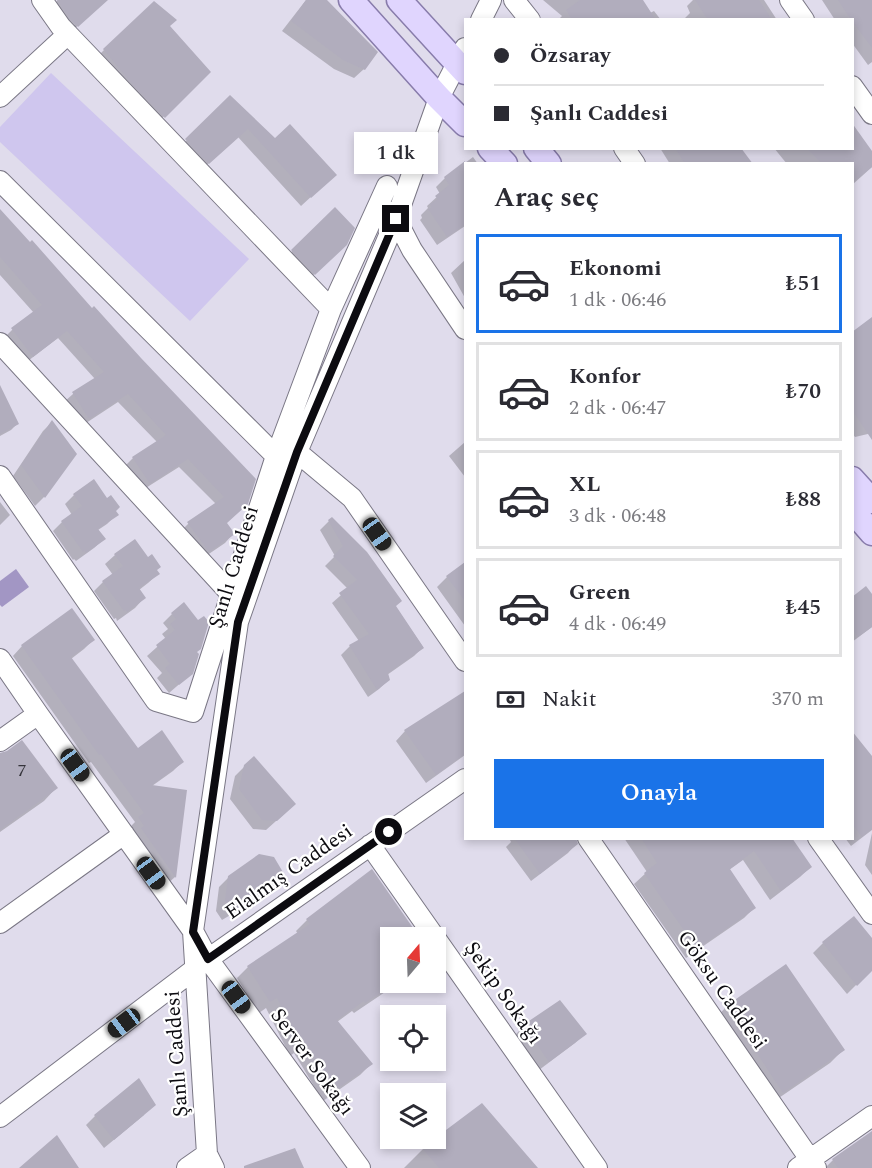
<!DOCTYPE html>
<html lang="tr">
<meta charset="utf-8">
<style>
body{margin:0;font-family:Spectral,serif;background:#f7f7f7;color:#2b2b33;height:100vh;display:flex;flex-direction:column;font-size:22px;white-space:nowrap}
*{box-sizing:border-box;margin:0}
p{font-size:20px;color:#7c7c81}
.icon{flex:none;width:33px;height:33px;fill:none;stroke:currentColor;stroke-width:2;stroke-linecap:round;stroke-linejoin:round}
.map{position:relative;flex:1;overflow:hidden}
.details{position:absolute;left:464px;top:162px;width:390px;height:678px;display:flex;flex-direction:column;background:#fff;border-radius:0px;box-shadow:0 3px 9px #0003}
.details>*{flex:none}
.banner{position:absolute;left:464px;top:18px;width:390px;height:132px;border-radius:0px;box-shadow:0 3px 9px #0003;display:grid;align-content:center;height:132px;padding:0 30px;background:#fff}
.needle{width:39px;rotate:19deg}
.fabs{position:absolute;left:380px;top:927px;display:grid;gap:12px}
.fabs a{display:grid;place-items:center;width:66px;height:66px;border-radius:0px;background:#fff;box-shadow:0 3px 9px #0003;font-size:30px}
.end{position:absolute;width:27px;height:27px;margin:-14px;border:8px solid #0c0b10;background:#fff;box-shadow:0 0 0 3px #fff}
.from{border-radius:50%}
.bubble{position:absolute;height:42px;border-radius:0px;background:#fff;box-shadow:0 3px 9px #0003;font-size:20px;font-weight:600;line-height:42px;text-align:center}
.car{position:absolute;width:18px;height:36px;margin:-18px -9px;border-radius:8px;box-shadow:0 0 4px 2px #0007;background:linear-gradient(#222 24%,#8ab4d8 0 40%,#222 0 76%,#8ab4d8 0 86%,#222 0)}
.banner b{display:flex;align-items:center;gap:21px;height:57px;font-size:22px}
.banner b+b{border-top:2px solid #e1e1e2}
.banner i{width:15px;height:15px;background:#2b2b33}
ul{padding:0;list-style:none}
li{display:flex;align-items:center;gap:18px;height:99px;margin:0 12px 9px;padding:0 18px;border:3px solid #e1e1e2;border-radius:0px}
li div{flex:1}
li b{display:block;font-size:22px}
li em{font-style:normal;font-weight:600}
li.current{border-color:#1a73e8}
li>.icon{width:54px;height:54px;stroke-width:1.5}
h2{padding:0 30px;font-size:27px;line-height:72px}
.pay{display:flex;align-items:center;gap:15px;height:66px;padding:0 30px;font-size:22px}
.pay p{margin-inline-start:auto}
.primary-button{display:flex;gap:12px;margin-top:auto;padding:12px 30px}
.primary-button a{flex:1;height:69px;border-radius:0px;background:#1a73e8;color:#fff;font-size:24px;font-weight:600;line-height:69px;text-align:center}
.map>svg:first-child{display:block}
</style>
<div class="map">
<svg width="872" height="1168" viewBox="0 0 872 1168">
<rect width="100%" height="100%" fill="#e0dcec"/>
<!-- green -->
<path fill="#cfc6ee" d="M51,73L249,259L190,321L0,142V127Z"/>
<!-- water -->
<path fill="#a296c4" d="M16,569L29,587L2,607L0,605V581Z"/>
<!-- shadow -->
<path fill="#0003" d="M58,0H107L67,35L48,10Z
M306,0H325L364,69L354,78L334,69L282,31Z
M543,0H641L650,13L654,11L661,20H558L562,16Z
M693,0H764L777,20H683L690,13L687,6Z
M822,0H872V62L868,65L852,43V20H835Z
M104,50L209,72L154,126L95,59Z
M230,97L275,140L325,184L301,206L238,137L199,172L177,150Z
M852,126L872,153V167L852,185V164H787L774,148H852Z
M660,148H739L751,164H670Z
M473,157L478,164H465V226L437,245L420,220L422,218L421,215L428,208L427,206L440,194L436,187L445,178Z
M335,210L346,244L305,283L283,260Z
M0,211L92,310L254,480L226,523L233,534L225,543L200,560L180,532L188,524L216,504L179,467L141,491L125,466L133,458L157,442L118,402L80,427L64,402L73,394L95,379L58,338L24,364L4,338L12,330L34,313L0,275Z
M465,260V298L451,273Z
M872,319V433L855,437L852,433V334Z
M0,393L17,424L11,430L0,436Z
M52,422L75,454L44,497L35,506L13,476L43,431Z
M465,442V477L449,456Z
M74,495L114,511L117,514L107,524L98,530L104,539L94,548L76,561L74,559L73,560L53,531L62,522L72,515L65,504Z
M0,502L10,515L0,525Z
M329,521L395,606L423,647L414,656L387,675L388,680L379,689L368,697L341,655L350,646L359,641L332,603L348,589L325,566L335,556L320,530Z
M115,555L158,574L148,583L139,590L144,598L135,608L117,621L116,618L114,619L94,591L103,582L113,575L105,564Z
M465,564V626L437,587L447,577Z
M872,596V627L852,642V598Z
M172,614L198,622L196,652L191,674L169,693L157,678L162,673L147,656L166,639L162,634L168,629L163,623Z
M93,640L84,649L71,659L137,750L182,762L173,771L152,786L185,791L175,877L166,885L129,828L135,822L91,762L89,763L13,656L22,646Z
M465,693V755L426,783L396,741L405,731Z
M852,738L872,760V830L851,846L845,838H852Z
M0,754L56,788L44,801L0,832Z
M245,766L285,813L266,830L253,829L230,799L235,776Z
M872,833V875L865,865Z
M509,838H571L576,844L568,853L531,881L506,847L511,842Z
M624,838H790L810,867L800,877L770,900L743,860L729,870L754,908L744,918L686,958L634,884L647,872Z
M372,871L390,938V982H400L354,1013L352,1011L337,1022L371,1064L360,1075L323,1101L294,1053L290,1056L266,1008L259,1013L237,978L248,967L298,934L296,931L307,920Z
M229,877L285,879L276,888L222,920L216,911L219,887Z
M854,918L872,941V969L847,994L813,953L823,943Z
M786,966L843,1050L830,1063L770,1104L714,1020L726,1007Z
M524,1026L585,1033L575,1043L539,1070L515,1035Z
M144,1115L104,1148L86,1125L95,1116Z
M872,1133V1168H825L833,1160Z
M423,1149L529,1168H404Z"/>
<!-- building -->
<path fill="#b1adbd" d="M57,0H108L78,27L70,19Z
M306,0H327L378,52L365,70L343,60L291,21Z
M580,0H643L656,20H572L566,10Z
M695,0H759L772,20H708Z
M838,0H872V48L851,20Z
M154,1L177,20L170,26L211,72L165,118L133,85L103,49Z
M230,95L275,138L290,124L337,175L311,198L248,129L209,164L185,139Z
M852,123L872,151V167L852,183V164H822L806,148H852Z
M675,148H741L753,164H685Z
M465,161V225L447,237L428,209L431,208L430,204L438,199L435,196L449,185L444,177Z
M335,207L355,228L347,245L315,275L291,250Z
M0,209L30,242L32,240L92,308L94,306L141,358L256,479L248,504L227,523L235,534L209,552L187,522L224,497L188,459L150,484L132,457L166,435L128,394L89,419L72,392L104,372L67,331L33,357L11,328L42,305L0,257Z
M872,317V440L852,410V332Z
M0,385L19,424L0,434Z
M52,420L77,454L45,498L21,465Z
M94,479L107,498L111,495L120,507L116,511L119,515L98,529L106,539L86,553L84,550L83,552L61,521L82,506L73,494Z
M332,517L367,552L402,601L396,606L424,648L388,673L390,680L377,690L349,645L369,634L339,593L357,580L333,556L343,546L328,520Z
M135,539L148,557L152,554L161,567L157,570L160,574L139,588L146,598L127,612L125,610L124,611L102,581L123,566L114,554Z
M465,562V601L446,576Z
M866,586L872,594V627L858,637L852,629V597Z
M184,602L198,620L204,616L209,622L201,649L197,652L199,654L193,674L179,685L165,668L170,664L156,645L175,630L170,624L176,619L171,613Z
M72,608L95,640L71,657L138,748L162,730L184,762L152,785L187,790L176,878L141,828L144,826L138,817L144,813L101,754L99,755L21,645Z
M465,691V754L436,775L404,730Z
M852,731L872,756V829L862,837L852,824Z
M22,740L58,788L0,830V753L7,751Z
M254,756L296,804L277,821L262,820L239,789L244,765Z
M514,838H576L578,844L540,874Z
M641,838H792L812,867L781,891L754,851L730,869L756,908L697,949L644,873L657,863Z
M259,854L274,857L287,879L232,912L225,901L228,876Z
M372,869L420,938H390V987L365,1003L364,1001L337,1020L373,1064L334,1091L306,1043L301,1046L277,998L270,1002L247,966L310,924L306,919Z
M854,916L872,938V971L857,986L822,942Z
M786,964L845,1050L783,1093L726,1006Z
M560,1000L587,1034L549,1062L523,1025Z
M139,1078L156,1105L114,1140L94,1115Z
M482,1103L538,1168H439L422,1148Z
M872,1131V1168H838L832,1159Z
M57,1135L79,1168H19Z
M295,1148L304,1168H244V1166Z"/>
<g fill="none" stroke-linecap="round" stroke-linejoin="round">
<defs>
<path id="minor" d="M42,0L61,27L331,309
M514,0L530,20
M790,0L804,20
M481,20L491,0
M852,86L872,114
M0,97L68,34
M624,148L635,164
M0,181L276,456
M396,219L412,250L465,329
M0,343L231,594
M297,452L352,498L465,661
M0,476L156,701L193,712L276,456L331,309L387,186
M0,659L38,714L193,931L208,959L360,1168
M0,741L38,714
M588,838L816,1168
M818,838L872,914
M370,845L597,1168
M0,923L124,834
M0,1117L208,959L465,779
M187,1168L207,1154
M214,1168L207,1154L193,931L238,622L297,452L396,219L439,98L465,48
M798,1168L872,1116"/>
<path id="major" d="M351,0L439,98L465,124
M399,0L465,72
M490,148L505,164
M536,148L549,164
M852,479L872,501
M852,510L872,533"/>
</defs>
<!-- minor casing -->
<use href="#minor" stroke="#7a7785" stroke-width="22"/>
<!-- major casing -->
<use href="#major" stroke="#887cab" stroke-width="27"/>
<!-- minor -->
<use href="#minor" stroke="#fff" stroke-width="20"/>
<!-- major -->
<use href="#major" stroke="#e0d5fe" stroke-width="24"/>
</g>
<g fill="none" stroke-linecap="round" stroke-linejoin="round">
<!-- route -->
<path stroke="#0c0b10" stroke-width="8" d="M389,832L208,959L193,932L238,622L297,452L396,219"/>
</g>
<g text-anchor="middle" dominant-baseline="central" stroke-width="4.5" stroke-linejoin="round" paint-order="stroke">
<!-- number labels -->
<g font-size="18" fill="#35343b">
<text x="22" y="770">7</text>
</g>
<!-- street labels -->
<g font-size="21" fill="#0c0b10" stroke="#fff">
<text transform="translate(234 567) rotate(-73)">Şanlı Caddesi</text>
<text transform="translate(289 872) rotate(-35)">Elalmış Caddesi</text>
<text transform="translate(722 990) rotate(55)">Göksu Caddesi</text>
<text transform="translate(503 993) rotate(55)">Şekip Sokağı</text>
<text transform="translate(177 1054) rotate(-94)">Şanlı Caddesi</text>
<text transform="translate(312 1062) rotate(54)">Server Sokağı</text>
</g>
</g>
</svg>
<div class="fabs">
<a><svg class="needle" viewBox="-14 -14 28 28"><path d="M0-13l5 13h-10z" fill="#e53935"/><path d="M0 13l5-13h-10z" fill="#7c7c81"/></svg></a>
<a><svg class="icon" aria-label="locate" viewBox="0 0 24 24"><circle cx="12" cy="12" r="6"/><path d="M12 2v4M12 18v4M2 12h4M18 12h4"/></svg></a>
<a><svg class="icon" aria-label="layers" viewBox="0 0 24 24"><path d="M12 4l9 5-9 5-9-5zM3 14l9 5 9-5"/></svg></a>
</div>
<i class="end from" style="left:389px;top:832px"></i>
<i class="end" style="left:396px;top:219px"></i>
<div class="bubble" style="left:354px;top:132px;width:84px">1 dk</div>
<i class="car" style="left:377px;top:534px;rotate:145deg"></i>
<i class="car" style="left:75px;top:765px;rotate:144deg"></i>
<i class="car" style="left:151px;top:873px;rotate:144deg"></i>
<i class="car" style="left:236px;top:997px;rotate:144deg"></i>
<i class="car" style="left:124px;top:1023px;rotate:233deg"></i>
<div class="banner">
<b><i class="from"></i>Özsaray</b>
<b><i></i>Şanlı Caddesi</b>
</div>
<section class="details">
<h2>Araç seç</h2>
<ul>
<li class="current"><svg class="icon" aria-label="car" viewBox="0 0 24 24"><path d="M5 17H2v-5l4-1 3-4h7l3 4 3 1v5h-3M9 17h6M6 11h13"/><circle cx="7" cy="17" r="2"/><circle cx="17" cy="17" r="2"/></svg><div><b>Ekonomi</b><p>1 dk · 06:46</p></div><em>₺51</em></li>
<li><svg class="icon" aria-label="car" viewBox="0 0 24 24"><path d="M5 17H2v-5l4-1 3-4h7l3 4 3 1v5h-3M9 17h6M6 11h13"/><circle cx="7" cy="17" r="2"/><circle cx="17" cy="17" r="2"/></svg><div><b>Konfor</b><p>2 dk · 06:47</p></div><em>₺70</em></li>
<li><svg class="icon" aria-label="car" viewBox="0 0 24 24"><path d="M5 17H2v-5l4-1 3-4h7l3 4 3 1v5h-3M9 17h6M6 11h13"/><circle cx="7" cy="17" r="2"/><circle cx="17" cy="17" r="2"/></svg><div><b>XL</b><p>3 dk · 06:48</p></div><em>₺88</em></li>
<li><svg class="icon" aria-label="car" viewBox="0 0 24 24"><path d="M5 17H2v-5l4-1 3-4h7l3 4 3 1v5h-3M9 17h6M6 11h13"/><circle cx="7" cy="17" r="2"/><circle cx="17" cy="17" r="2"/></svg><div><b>Green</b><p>4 dk · 06:49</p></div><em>₺45</em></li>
</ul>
<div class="pay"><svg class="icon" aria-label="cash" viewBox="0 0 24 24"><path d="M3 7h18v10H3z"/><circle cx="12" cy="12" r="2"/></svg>Nakit<p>370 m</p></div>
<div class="primary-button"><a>Onayla</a></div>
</section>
</div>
